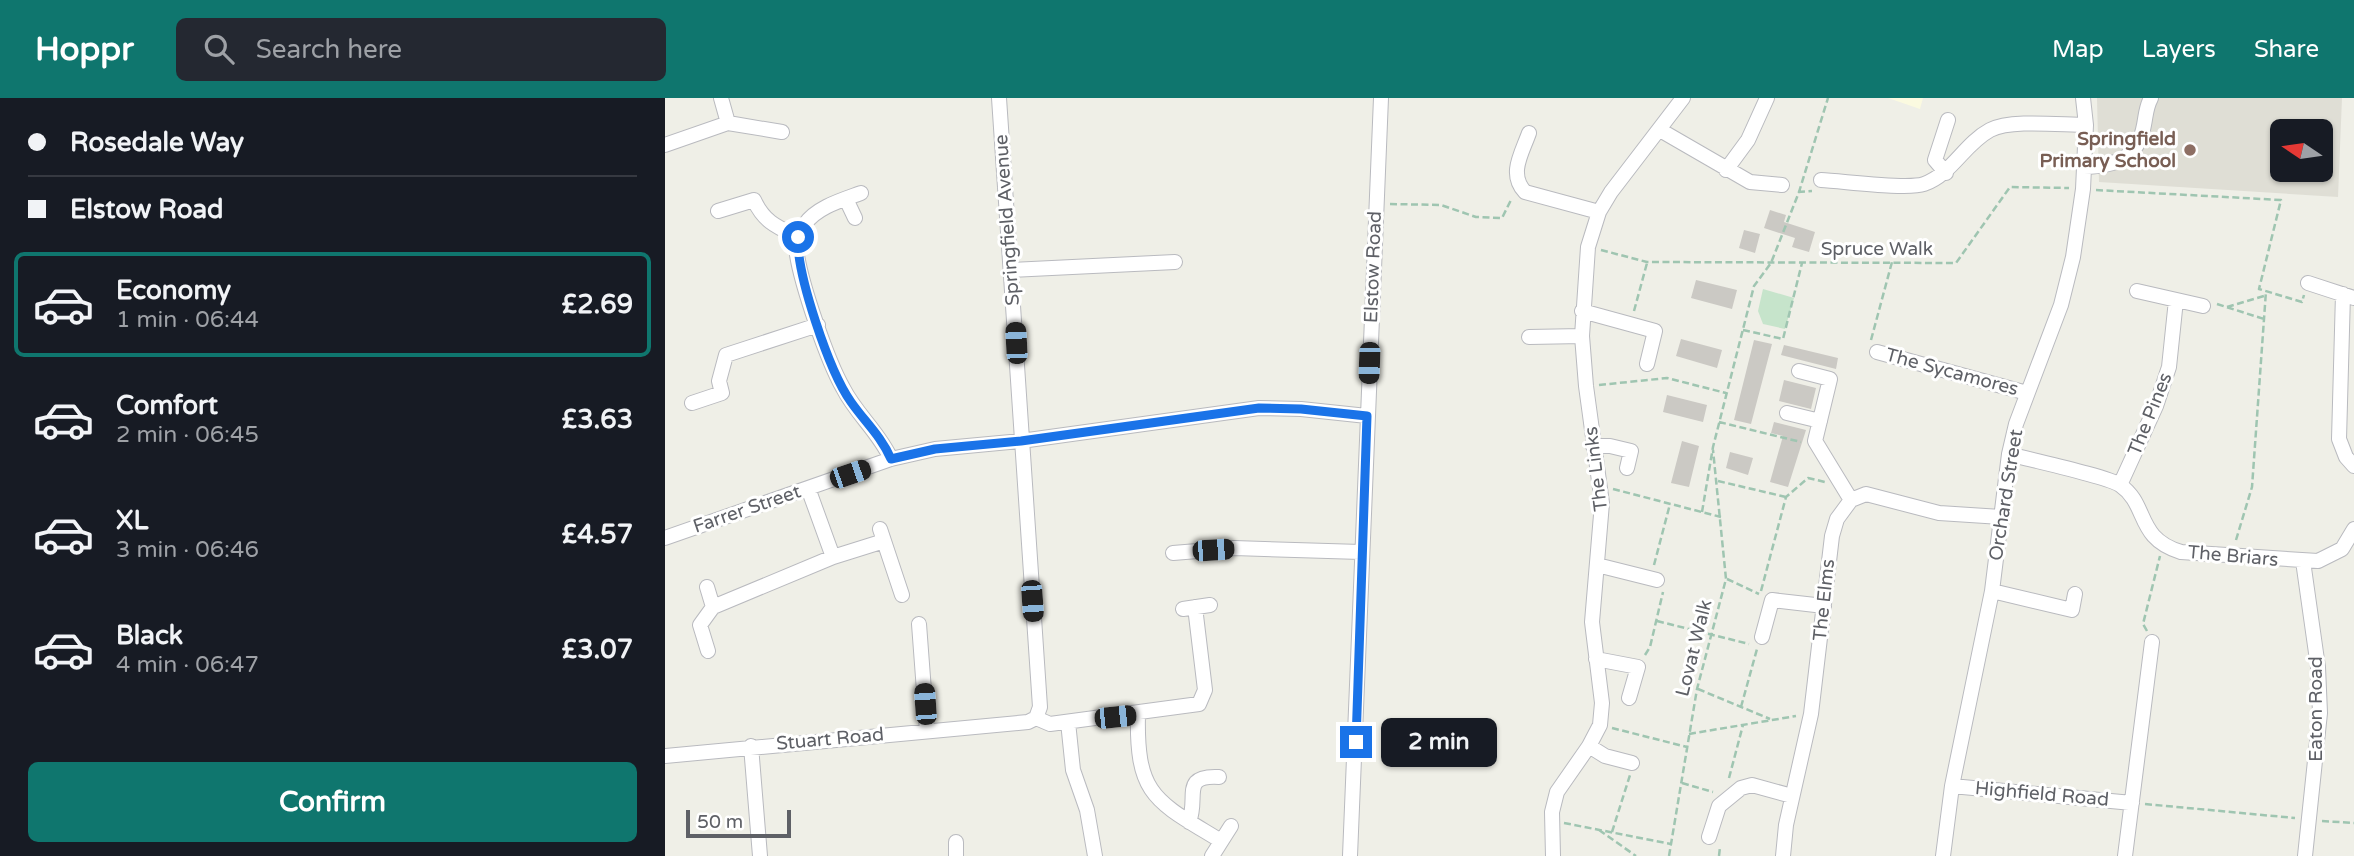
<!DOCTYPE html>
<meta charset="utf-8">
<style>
body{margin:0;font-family:"Varela Round",sans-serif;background:#242831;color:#f1f3f6;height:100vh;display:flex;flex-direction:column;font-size:26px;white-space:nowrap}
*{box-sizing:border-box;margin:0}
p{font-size:23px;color:#9ea1a6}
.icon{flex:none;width:38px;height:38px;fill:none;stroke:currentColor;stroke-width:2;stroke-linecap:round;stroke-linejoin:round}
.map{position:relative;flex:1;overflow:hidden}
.drawer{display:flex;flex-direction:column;background:#171b24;width:665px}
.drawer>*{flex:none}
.banner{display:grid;align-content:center;height:154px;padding:0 28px;background:#171b24}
.needle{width:46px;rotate:283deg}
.tools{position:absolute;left:1605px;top:21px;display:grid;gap:14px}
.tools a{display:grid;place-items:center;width:63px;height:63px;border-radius:10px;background:#171b24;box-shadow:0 2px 5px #0004;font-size:35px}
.scale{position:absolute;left:21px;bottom:18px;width:105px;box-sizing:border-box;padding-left:7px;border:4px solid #5e6066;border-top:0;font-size:19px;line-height:24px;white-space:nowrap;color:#5e6066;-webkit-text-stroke:5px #fff;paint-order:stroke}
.end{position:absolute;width:32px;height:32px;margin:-16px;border:9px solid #1a73e8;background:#fff;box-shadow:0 0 0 4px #fff}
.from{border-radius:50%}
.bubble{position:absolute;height:49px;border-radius:10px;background:#171b24;box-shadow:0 2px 5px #0004;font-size:23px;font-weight:700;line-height:49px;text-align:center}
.car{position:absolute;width:21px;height:42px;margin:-21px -10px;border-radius:9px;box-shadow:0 0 5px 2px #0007;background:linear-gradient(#222 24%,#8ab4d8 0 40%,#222 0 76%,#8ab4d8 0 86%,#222 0)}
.banner b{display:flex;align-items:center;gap:24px;height:66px;font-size:26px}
.banner b+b{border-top:2px solid #363941}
.banner i{width:18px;height:18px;background:#f1f3f6}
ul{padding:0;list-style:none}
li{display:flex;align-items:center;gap:21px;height:105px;margin:0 14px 10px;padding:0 14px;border:4px solid transparent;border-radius:10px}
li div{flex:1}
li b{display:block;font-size:26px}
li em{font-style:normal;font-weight:700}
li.selected{border-color:#0f766e}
li>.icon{width:63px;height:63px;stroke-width:1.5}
.primary-button{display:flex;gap:14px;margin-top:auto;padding:14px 28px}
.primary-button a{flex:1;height:80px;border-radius:10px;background:#0f766e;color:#fff;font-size:28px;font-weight:700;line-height:80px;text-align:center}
header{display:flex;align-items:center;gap:42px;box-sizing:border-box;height:98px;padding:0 35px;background:#0f766e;color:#fff}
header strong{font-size:33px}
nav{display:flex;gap:38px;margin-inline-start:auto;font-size:24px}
.search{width:490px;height:63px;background:#242831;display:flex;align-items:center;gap:18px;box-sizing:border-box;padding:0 24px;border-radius:10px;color:#9ea1a6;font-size:26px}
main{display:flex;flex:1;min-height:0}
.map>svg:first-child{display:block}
</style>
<header>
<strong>Hoppr</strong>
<div class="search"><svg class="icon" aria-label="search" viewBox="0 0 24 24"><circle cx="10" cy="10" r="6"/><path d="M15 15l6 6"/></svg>Search here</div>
<nav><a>Map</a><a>Layers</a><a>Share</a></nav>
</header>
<main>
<section class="drawer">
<div class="banner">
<b><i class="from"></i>Rosedale Way</b>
<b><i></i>Elstow Road</b>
</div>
<ul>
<li class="selected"><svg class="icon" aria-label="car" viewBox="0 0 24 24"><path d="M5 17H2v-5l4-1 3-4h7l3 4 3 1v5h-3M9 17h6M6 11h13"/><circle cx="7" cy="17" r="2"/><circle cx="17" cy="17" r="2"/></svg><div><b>Economy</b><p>1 min · 06:44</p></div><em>£2.69</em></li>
<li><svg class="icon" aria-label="car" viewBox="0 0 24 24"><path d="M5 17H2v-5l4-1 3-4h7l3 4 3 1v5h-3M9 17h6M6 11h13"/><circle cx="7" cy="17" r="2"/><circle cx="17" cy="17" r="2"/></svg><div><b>Comfort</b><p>2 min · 06:45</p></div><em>£3.63</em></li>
<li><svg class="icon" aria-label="car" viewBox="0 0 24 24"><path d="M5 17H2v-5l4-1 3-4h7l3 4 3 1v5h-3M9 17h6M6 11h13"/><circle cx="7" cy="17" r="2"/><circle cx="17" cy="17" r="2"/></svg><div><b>XL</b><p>3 min · 06:46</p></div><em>£4.57</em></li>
<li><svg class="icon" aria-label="car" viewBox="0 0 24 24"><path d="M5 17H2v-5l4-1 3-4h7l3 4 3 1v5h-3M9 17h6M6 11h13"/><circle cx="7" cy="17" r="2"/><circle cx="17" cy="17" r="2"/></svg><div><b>Black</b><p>4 min · 06:47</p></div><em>£3.07</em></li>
</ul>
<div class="primary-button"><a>Confirm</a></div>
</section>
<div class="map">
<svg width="1689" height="758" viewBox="0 0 1689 758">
<rect width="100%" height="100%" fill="#efefe7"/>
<!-- commercial -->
<path fill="#fbfae0" d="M1223,0H1258L1255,11Z"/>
<!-- education -->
<path fill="#dfded5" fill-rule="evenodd" d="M1432,0H1677L1673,99L1434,84ZM1617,33H1656V72H1617Z"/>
<!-- green -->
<path fill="#c6e4cb" d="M1098,191L1129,200L1120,231L1098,226L1093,213Z"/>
<!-- building -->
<path fill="#cbc9c4" d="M1105,112L1121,117L1119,124L1150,134L1144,154L1127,149L1130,140L1099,130Z
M1079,132L1095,136L1090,155L1074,150Z
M1031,182L1072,192L1067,211L1026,200Z
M1016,241L1057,252L1052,270L1011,258Z
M1089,242L1107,246L1086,326L1069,322Z
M1119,247L1173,260L1171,271L1116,257Z
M1119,282L1151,290L1146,311L1114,303Z
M1002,297L1042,307L1038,324L998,314Z
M1109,324L1141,332L1123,389L1105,384L1118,338L1106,335Z
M1017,343L1034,348L1024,389L1006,385Z
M1065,354L1088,360L1083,377L1061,370Z"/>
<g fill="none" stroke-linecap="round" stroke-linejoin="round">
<defs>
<path id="minor" d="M56,0L63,25
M334,0L375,609L371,620
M995,32L1085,84L1117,87
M864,35C857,55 843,76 860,94L934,114
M0,47L63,25L117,34
M1419,69C1450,68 1473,61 1479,27C1481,17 1481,9 1486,0
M1061,72L1083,42L1102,0
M1281,75L1270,62L1283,22
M1156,82C1178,83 1242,92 1259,86C1287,76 1299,46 1325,32C1346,21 1396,27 1421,27
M196,95C177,102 152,109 140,126C134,135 131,146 132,157C137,188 162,262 178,290C191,316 214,334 226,361
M181,101L190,120
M53,113L89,102C99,124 112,129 133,139
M346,172L510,164
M1643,185L1689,200
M1472,193L1538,208
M1678,196L1674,341L1681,359L1689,368
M917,213L990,233L982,266
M864,239L917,238
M1212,254L1362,295
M1134,273L1165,281L1150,343L1186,402
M27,305L57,295L54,283L61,257L153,227
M1122,315L1155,323
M928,348H945L966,353L962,370
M1344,356C1365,362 1441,378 1455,387C1484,407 1470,440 1516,454L1653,463L1677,451L1689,431
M1455,387L1491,308L1504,269L1511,202
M143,390L168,459
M215,431L237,497
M0,440L226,361L270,351L356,343L594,310L636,311L702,318
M508,455L569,450L696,454
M1638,463L1653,569L1655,615L1640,758
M932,467L992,482
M42,489L48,509
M1327,493L1407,512L1410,496
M518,511L545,507
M254,526L262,633
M1097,539L1107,502L1159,508
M43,553L35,527L48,509L168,459L219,443
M931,561L973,569L964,600
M473,616C471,699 491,703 556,743
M371,620L385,626L534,606L540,592L530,509
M403,624L408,672L422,712L430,758
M86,648L95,758
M924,648L940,658L967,665
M0,658L363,624L371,620
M1287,688L1467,705
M524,724C534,699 515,677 554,679
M1044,739L1054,708L1076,690L1087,687L1127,698
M291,744V758
M547,758L566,728
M685,758L716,0
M888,758L887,714L892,694L924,648L935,627L937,605L927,524L937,405L921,288L917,238L923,149L934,114L946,94L1018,0
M1118,758L1121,727L1146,616L1167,438L1172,421L1186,402L1201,396L1274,415L1336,419
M1278,758L1287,688L1327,493L1344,356L1351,326L1396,207L1408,159L1418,91L1421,27L1418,0
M1460,758L1487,544"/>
</defs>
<!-- minor casing -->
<use href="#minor" stroke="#b9babf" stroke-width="16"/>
<!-- path -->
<path stroke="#9fc5b1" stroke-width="2.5" stroke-dasharray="7 3.5" stroke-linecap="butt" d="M1431,92L1616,102L1594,191L1637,204L1639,197
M1133,94L1147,93
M725,106L776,107L811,119L837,120L847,100
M936,152L982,164L1291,165L1345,89L1404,90
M1552,206L1599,221
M1562,209L1599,198
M969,213L982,165
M1078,232L1118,241L1137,165
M1206,242L1227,164
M934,287L1002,280L1061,295
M1054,324L1136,344
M1053,383L1121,399
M948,391L1056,419
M1037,414L1048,349L1089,188L1106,165L1134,94L1163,0
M1571,442L1587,389L1601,193
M989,467L1005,406
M1062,481L1094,496
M1096,493L1121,399L1143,380L1160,384
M992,523L1084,546
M1482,533L1478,526L1495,458
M980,557L985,549L998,494
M1033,591L1105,621
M1076,609L1092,551
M947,630L1022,649
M1024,636L1131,618
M1064,680L1078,627
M1017,685L1048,694
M1480,706L1630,720
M1657,723L1689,725
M899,725L1006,746
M934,732L971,758
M947,734L965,677
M1004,758L1032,591L1061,481L1048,352
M1054,758L1055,749"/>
<!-- minor -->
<use href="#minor" stroke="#fff" stroke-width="14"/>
</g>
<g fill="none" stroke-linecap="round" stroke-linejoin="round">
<!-- route -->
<path stroke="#1a73e8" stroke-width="9" d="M133,139C131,175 164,273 186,304C200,324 216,338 226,361L270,351L356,343L594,310L636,311L702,318L691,644"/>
</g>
<!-- markers -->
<circle fill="#8d6e63" stroke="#fff" stroke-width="2.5" cx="1525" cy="52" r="7"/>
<g text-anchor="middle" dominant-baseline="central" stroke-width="6" stroke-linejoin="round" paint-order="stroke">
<!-- education labels -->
<g font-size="19" font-weight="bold" fill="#785e54" stroke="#fff" text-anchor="end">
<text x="1511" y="41">Springfield<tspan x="1511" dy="22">Primary School</tspan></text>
</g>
<!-- street labels -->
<g font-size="19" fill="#5e6066" stroke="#fff">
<text transform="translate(342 122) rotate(-94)">Springfield Avenue</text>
<text x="1212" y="151">Spruce Walk</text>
<text transform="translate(708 169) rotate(-88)">Elstow Road</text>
<text transform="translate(1287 274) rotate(15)">The Sycamores</text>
<text transform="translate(1485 316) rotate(-68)">The Pines</text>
<text transform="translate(931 371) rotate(-97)">The Links</text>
<text transform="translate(1341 397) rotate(-81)">Orchard Street</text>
<text transform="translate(82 411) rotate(-19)">Farrer Street</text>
<text transform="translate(1568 458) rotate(5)">The Briars</text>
<text transform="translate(1159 502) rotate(-84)">The Elms</text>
<text transform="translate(1029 550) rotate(-76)">Lovat Walk</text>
<text transform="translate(1651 611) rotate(-90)">Eaton Road</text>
<text transform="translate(165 641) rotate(-5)">Stuart Road</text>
<text transform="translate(1377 696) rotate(5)">Highfield Road</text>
</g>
</g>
</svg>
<div class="tools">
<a><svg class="needle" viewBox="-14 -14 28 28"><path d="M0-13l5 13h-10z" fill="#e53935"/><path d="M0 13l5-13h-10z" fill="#9ea1a6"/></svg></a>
</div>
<div class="scale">50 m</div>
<i class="end from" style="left:133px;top:139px"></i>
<i class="end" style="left:691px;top:644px"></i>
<div class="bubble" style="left:716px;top:620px;width:116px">2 min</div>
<i class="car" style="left:351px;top:245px;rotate:357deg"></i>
<i class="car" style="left:704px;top:265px;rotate:182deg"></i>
<i class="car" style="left:185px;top:376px;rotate:71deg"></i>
<i class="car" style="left:548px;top:452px;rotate:86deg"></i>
<i class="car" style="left:367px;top:503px;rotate:176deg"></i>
<i class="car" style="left:260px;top:606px;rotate:356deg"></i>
<i class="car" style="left:450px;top:619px;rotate:84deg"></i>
</div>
</main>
